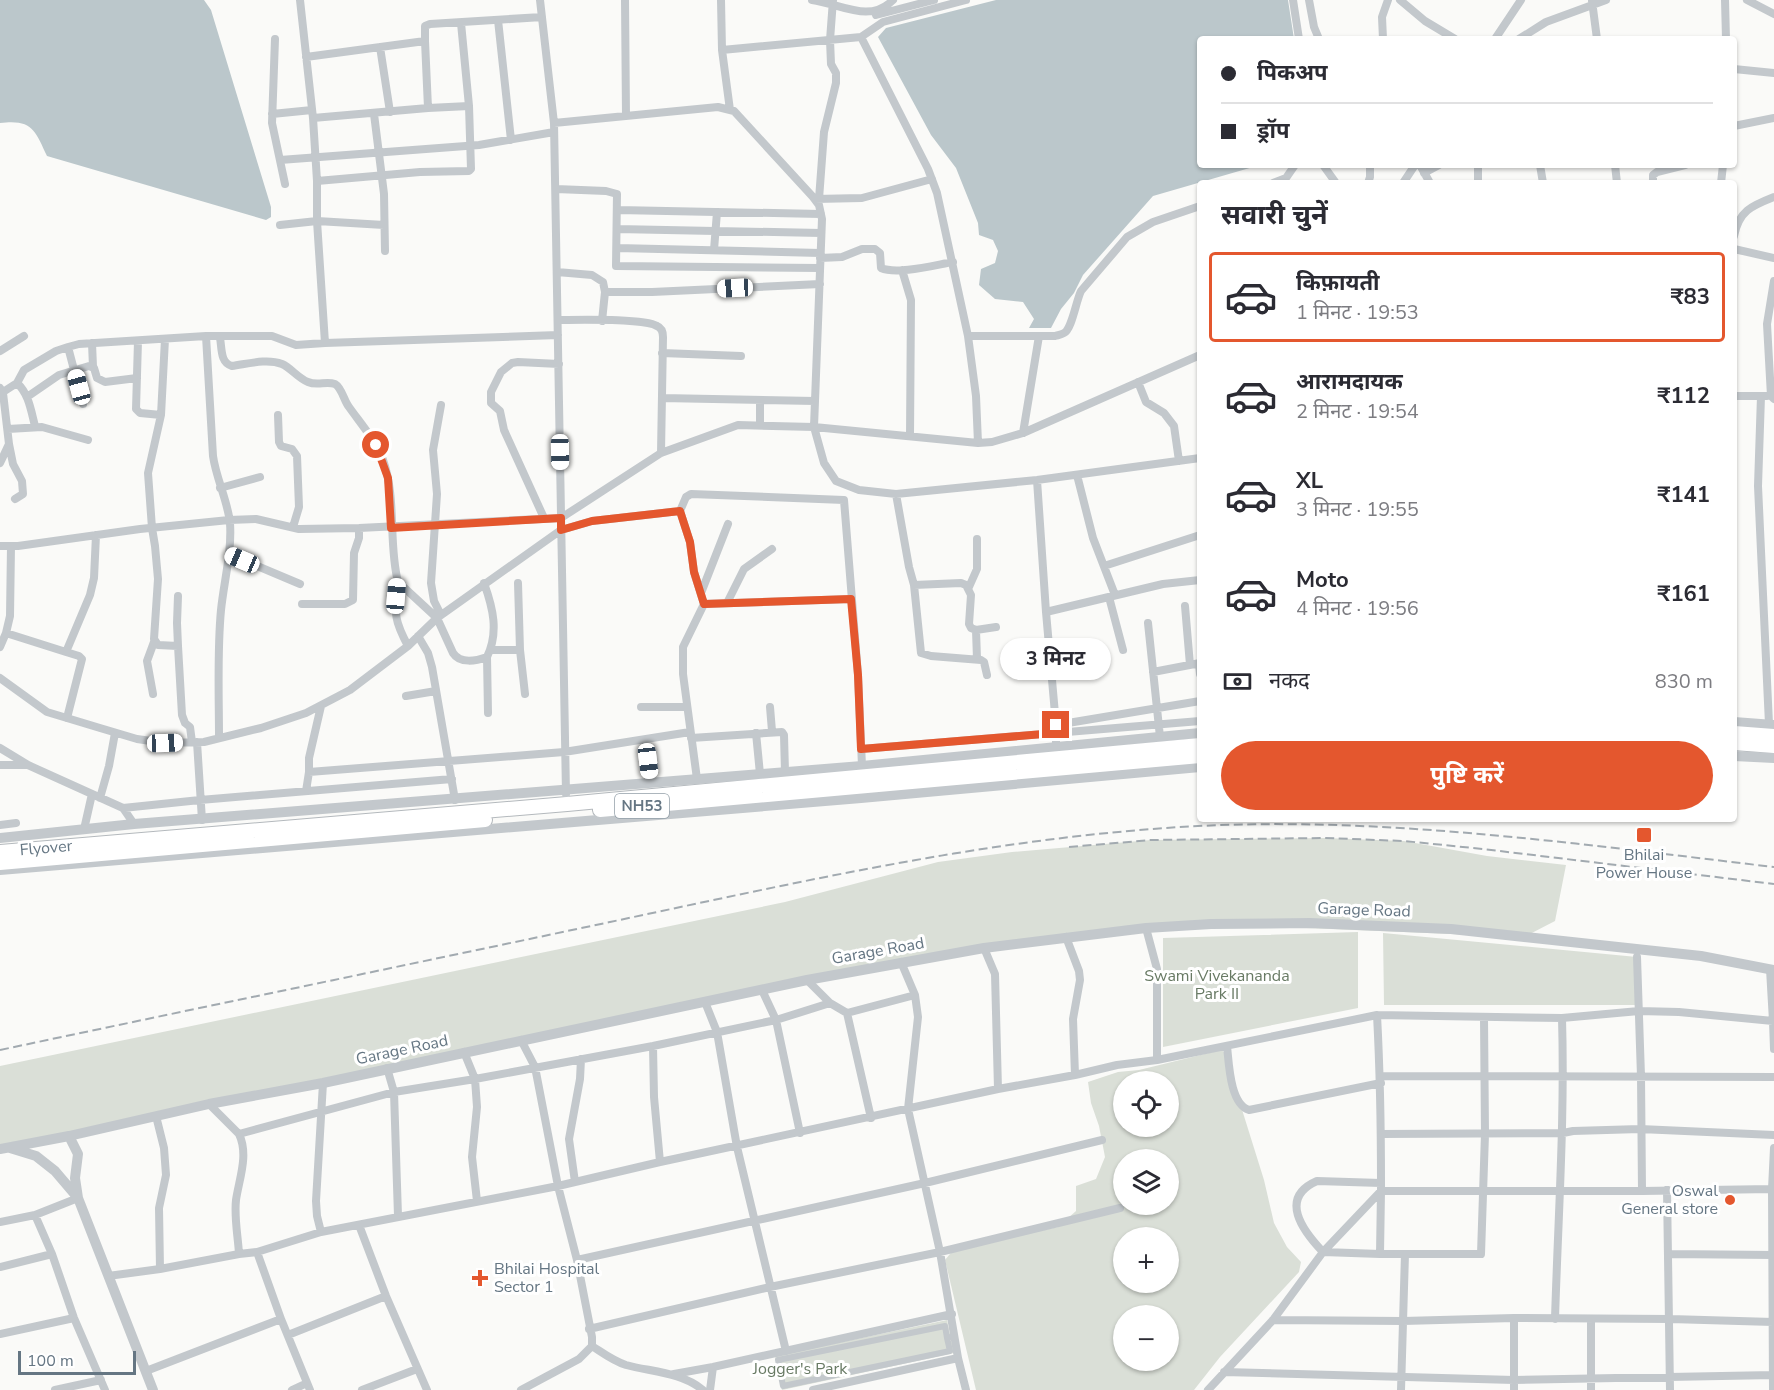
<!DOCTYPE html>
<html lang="hi">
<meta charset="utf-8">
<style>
body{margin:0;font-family:"Nunito Sans","Noto Sans Devanagari",sans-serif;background:#f7f7f7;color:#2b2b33;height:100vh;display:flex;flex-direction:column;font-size:22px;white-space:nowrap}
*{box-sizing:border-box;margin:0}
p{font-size:20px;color:#7c7c81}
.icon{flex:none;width:33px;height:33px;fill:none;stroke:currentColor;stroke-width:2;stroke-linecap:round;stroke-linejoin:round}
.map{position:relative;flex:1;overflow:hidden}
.details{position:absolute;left:1197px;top:180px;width:540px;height:642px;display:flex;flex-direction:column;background:#fff;border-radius:6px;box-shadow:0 2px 4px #0004}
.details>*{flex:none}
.guide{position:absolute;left:1197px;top:36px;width:540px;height:132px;border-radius:6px;box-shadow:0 2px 4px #0004;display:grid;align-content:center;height:132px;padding:0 24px;background:#fff}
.buttons{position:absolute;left:1113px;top:1071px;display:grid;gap:12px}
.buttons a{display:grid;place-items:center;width:66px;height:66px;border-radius:50%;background:#fff;box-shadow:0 2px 4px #0004;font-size:30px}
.scale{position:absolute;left:18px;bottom:15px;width:118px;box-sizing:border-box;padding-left:6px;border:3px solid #657683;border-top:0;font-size:16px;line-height:21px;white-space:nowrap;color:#657683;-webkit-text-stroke:4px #fff;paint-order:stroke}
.end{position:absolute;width:27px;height:27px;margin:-14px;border:8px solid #e4572e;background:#fff;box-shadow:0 0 0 3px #fff}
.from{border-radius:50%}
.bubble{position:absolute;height:42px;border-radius:21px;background:#fff;box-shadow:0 2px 4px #0004;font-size:20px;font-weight:700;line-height:42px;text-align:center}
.car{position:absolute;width:18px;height:36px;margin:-18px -9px;border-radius:8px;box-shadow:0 0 4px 2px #0007;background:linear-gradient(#fff 24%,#345 0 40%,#fff 0 76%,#345 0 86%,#fff 0)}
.guide b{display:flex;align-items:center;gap:21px;height:57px;font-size:22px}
.guide b+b{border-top:2px solid #e1e1e2}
.guide i{width:15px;height:15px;background:#2b2b33}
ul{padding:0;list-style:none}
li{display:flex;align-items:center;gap:18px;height:90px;margin:0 12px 9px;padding:0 12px;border:3px solid transparent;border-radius:6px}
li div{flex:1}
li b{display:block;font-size:22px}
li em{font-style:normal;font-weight:700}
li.active{border-color:#e4572e}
li>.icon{width:54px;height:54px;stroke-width:1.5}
h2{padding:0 24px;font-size:27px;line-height:72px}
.pay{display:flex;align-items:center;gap:15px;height:66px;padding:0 24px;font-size:22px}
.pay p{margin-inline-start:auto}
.primary-button{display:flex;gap:12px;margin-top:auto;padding:12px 24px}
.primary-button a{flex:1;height:69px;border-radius:36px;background:#e4572e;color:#fff;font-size:24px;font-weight:700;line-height:69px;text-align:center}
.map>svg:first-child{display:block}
</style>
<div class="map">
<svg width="1774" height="1390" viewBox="0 0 1774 1390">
<rect width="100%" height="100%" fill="#fafaf8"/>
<!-- green -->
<path fill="#dadfd7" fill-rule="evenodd" d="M1325,838L1404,841L1487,856L1566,865L1555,921L1524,937L1211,924L984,948L0,1149V1066L785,902L938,862L1012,852L1151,840Z
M1358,932V1008L1163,1047V938Z
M1383,933L1637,957L1639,1005H1384Z
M1221,1050L1224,1052L1264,1180L1274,1223L1287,1247L1301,1262L1299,1272L1220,1357L1194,1390H976L945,1260L954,1249L1058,1227L1076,1211V1186L1096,1179L1105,1157L1099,1126L1091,1103L1088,1082L1118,1072L1139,1070ZM1124,1082H1168V1126H1124ZM1124,1160H1168V1204H1124ZM1124,1238H1168V1282H1124ZM1124,1316H1168V1360H1124Z
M947,1320L954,1353L782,1390L775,1356Z"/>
<!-- water -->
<path fill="#bbc7cb" d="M0,0H204L211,10L271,207V217L266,220L47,156C35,130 32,119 0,123Z
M996,0H1288L1294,39H1200V165H1260L1153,196L1083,275L1074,293L1061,309L1051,328H1029L1034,319L1023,302L995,299L979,285L981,269L995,263L998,251L993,240L979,235L978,223L956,168L931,135L878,37L886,28Z"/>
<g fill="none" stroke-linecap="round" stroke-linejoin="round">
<defs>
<path id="trunk" d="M1734,733L1774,736
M1734,743L1774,746
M600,810L1200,756
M0,852L567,804L1200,745
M0,863L485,820"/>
</defs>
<!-- trunk casing -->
<use href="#trunk" stroke="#b4b9bd" stroke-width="16"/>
<!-- pedestrian -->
<path stroke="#c3c8cc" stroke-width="6" d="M947,1338L950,1351L783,1386L778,1360L945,1326L947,1338L955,1336"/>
<!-- minor -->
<path stroke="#c3c8cc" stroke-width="8" d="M300,0L313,118L317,181V221L325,343
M540,0L554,123L566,794
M625,0L626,116
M721,0L722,50L730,110
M812,0C841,4 870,24 893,0
M966,0L883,22L861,37L928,169L937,193L968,336L976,396L978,443
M1293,0L1299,39
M1309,0L1314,27L1319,39
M1400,0L1425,21L1455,39
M1725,0L1726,39
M1747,0L1774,14
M1592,1L1597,39
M876,15L934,0
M498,20L511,140
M275,39L272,123L285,184
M1383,39L1382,17L1388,0
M1495,39L1521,0
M1519,39L1546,22L1606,0
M425,41V26L430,24L542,17
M380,47L390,112
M722,50L861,37
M306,57L425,41L428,108
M1734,69L1774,73
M272,114L312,110
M374,114L384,194L385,251
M313,118L428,108L469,106
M554,123L718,107L734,111L813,197L819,205L822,219L814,427L824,463L836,481L859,490L896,494L1037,480L1200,458
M1734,126L1774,118
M280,160L479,145L554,132
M1323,165L1336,183
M1420,165L1430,183
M1540,165L1543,183
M1615,165L1617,183
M1424,173L1439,165
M317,181L420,172L469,171L471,169L469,106L461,23
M1273,183L1286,178L1295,165
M1368,183L1370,177V165
M1403,183L1415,165
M1478,183V165
M1653,183V175L1657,172L1685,165
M1721,183L1723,165
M556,189L606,191L617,194L616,266L820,268
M815,199L862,198L932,179
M819,199L824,132L836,83V73L831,64L830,40L833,0
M618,210L821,214
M280,225L317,221L384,225
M617,229L821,233
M1734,236C1739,211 1751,206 1774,197
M617,248L820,253
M1734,249L1774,258
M714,250L717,212
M820,258L842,257L862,249H875L880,253L881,268C897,275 935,265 953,262
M902,270L911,300L910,436
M557,272L592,275L603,282L605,292H652L820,284
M1774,281L1767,324L1771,396L1774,399
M558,320C576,320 644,318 657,326C662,328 663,332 663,337L661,453
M602,321L605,292
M206,336L213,456C216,478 228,502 230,523C232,552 224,581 221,610C217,652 219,695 219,738
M968,336H1055C1058,335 1061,335 1064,333C1072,329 1076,301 1081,291L1127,237L1153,222L1200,206
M220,338C222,348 220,363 232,366C247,364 267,358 282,364C291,368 298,378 308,382C317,386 326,381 335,384C342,388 344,401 349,407C361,424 376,441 383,460C397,499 388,543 398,582L437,618L453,653C460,664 476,661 487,657C499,632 493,608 484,583
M165,339L161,415L148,473L152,528L155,546L158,579L154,639L158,645L178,646L182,715L185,723L190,727L192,742
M138,341L136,409L140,413L161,415
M92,343L93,367
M68,347L83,404
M0,351L24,336
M662,353L741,356
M1138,382L1146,402L1164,413L1174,426L1179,461
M17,383C29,394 31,411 35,426
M0,394L17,383L24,370L56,351L68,347L79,344L206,336H272L296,345L325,343L558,335
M1734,396H1767
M1761,396L1758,486L1769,724
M27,397L59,375L89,366L94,368L97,378L105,382L137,378
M662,398L815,401
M441,405L433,450L437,494L431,583L434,601L441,615
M278,415L279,442L281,446L292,449L297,456L299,507L293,527
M760,425V400
M8,429L42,427L88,440
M1023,433L1039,336
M9,444L13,464L22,481L23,494L15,499
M0,463L9,444L3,393L0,388
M1077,475L1093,538L1115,595
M1037,480L1046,612L1056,725V747
M220,488L260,477
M896,494L909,567L914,585L921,653L931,656L981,660L984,662L987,675
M680,511L690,542L694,572L704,604L683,647V674L697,779
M544,518L504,430L500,411L491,403V392L501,372L512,363L518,362L559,364
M0,546H18L140,529L229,520L256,519L299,529L359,528L561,518L661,453L738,425L814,427L978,443L992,442L1023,433L1200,355
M229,554L300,584
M1104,566L1200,535
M398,582C395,614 393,618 408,646
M518,583L520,650L525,694
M914,585L961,583L966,585L971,595L969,624L971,628L976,630L996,627
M969,587L977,569V539
M701,593L728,524
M1109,597L1123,650
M727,603L744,569L772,549
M302,604H345L353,600L354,553L359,538V528
M704,604L851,599
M1185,606L1190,665
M1046,612L1163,584L1200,580
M1148,623L1160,737
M976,630L977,659
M6,633L10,616L11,546
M418,636L428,653L432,667L455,800
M178,646L177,623L178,596
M0,647L6,633L66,652L90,595L94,578L96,535
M490,650H520
M66,652L79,656L82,659L67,718
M487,657L488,713
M1199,664L1200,674
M1153,672L1200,663
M0,678L47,712L100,728L137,739L165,743L204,742L261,728L306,713L350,690L408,646L437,618L561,530L592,521L680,511L686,497L691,494L844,500L858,675L862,766
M153,694L147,661L154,642
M406,696L436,691
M321,706L309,758V772L564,752L690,732
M641,707H687
M770,707L772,731
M1056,725L1200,701
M756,733L760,774
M691,738L782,732L784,735L785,772
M646,739L651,783
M197,742L202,820
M0,748L28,765L123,808L134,824
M861,749L1200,721
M0,765H27
M306,791L309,772
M100,798L109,766L115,733
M123,808L200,800L452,779
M0,825L16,823
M85,825L92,794
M1146,928L1157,969V1060
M1066,937L1079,971L1080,980L1073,1019L1075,1075
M984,948L995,974L998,1089
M1637,957L1641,1076L1642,1191
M901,962L915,995L918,1017L908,1109L940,1252L958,1358L966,1390
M807,980L830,1003L847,1013L871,1118
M762,990L776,1020L800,1133
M705,1002L717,1032L737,1147L786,1351
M847,1013L915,995
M1377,1015C1380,1071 1381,1127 1381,1183V1191L1380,1254L1323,1252C1303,1231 1278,1198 1317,1181L1381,1183
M1773,1021L1774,1049
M653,1046L654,1097L660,1162
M1227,1046C1229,1064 1230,1104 1249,1110L1381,1083
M464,1052L475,1079L477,1107L472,1157L477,1201
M387,1068L394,1092L398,1216
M1381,1076L1774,1077
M209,1104L239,1134C249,1155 239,1179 236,1200C234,1218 238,1236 239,1254
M156,1116L164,1148L166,1175L159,1208L160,1269
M239,1134L394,1092L475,1079L653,1046L776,1020L830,1003
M1381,1134L1563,1133L1573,1131L1640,1129L1774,1135
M575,1182L569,1139L580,1079L581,1059
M1667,1190L1670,1390
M35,1215L52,1254L74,1318L105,1390
M0,1222L35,1215L78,1198
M359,1225L386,1296L427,1390
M321,1232L317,1216L316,1201L323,1083
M257,1252L281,1319L310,1390
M1380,1254H1481L1485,1134L1484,1018
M1668,1254L1773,1255
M577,1260L925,1183L1102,1140
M0,1267L52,1254
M108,1276L160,1269L239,1254L257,1252L321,1232L558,1186L660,1162L998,1089L1075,1075L1117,1065L1157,1060L1377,1015L1562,1018L1639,1011L1679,1012L1773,1021L1770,969
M1514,1318V1390
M1555,1319C1558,1219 1565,1119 1562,1018
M1273,1320L1403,1321L1514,1318L1670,1319L1773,1322
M589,1329L770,1287L940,1252L1120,1208
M0,1334L74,1318
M288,1335L386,1296
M592,1346C603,1353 613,1361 626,1365C652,1372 681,1372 703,1390
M146,1371L281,1319
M1224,1372L1514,1380L1774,1375
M674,1374L713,1367L952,1314
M55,1390L101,1380
M292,1390L307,1383
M362,1390L417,1369
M521,1390L579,1359L592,1346V1337L577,1260L558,1186L535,1067L521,1040
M710,1390L713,1367
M813,1390L958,1358
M1208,1390L1273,1320L1323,1252L1381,1191H1642L1772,1189
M1401,1390L1405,1254
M1591,1390V1319
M1773,1390L1772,1189L1774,1148"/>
<!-- tertiary -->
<path stroke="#c3c8cc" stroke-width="10" d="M1734,722L1774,725
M1734,756L1774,758
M0,838L134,824L862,766L1200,733
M0,870L861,798L1200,767
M69,1136L78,1154L75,1178L78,1198L153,1390
M10,1148L36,1156L55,1171L78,1198
M0,1149L69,1136L209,1104L323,1083L807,980L984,948L1146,928L1211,924L1310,923L1451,929L1701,956L1774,970"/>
<!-- trunk -->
<use href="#trunk" stroke="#fff" stroke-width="14"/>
<!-- rail -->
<path stroke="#a2aab0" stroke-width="2" stroke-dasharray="9 4.5" stroke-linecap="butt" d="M1069,847L1151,840L1325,838L1404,841L1483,849L1774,884
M0,1050C203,1007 407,965 610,922C790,884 969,843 1153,829C1360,812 1568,843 1774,867"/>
</g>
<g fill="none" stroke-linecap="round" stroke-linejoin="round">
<!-- route -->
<path stroke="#e4572e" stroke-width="8" d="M376,445L388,478L391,528L561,518V530L592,521L680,511L690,542L694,572L704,604L851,599L858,675L861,749L1056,733V725"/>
</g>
<!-- markers -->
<g fill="#e4572e" stroke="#fff" stroke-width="2">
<rect x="1636" y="827" width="16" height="16" rx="3"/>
<circle cx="1730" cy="1200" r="6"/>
<path d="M477 1269h6v6h6v6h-6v6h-6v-6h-6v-6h6z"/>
</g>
<g text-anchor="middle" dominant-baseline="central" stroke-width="6" stroke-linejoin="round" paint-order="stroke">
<!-- shield labels -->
<rect fill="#fff" stroke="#939fa8" stroke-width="1.5" x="615" y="794" width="54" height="24" rx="4.5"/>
<g font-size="15" font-weight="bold" fill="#657683">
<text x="642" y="806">NH53</text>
</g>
<!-- street labels -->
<g font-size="16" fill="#657683" stroke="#fff">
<text transform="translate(46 848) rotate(-5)">Flyover</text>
<text transform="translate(1364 910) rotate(2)">Garage Road</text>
<text transform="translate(878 951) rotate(-10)">Garage Road</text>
<text transform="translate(402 1050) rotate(-12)">Garage Road</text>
</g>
<!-- poi labels -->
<g font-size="16" fill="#657683" stroke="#fff">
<text x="1644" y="855">Bhilai<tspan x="1644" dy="18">Power House</tspan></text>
<text x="1718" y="1191" text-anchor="end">Oswal<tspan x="1718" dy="18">General store</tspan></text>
<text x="494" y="1269" text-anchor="start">Bhilai Hospital<tspan x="494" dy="18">Sector 1</tspan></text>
</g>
<!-- park labels -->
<g font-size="16" fill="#687a64" stroke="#fff">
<text x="1217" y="976">Swami Vivekananda<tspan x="1217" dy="18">Park II</tspan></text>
<text x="800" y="1369">Jogger's Park</text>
</g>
</g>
</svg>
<div class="buttons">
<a><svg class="icon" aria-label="locate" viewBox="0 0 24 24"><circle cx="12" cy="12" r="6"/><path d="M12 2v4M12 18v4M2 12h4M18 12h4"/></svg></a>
<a><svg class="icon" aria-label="layers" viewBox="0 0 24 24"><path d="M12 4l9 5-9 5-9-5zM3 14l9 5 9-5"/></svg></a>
<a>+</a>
<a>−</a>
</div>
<div class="scale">100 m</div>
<i class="end from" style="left:376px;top:445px"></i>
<i class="end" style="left:1056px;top:725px"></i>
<div class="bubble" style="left:1000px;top:638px;width:111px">3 मिनट</div>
<i class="car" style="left:735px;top:288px;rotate:267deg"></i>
<i class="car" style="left:79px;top:387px;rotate:345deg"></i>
<i class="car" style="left:560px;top:452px;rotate:179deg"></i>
<i class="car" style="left:242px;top:560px;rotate:293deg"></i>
<i class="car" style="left:396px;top:596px;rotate:5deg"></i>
<i class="car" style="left:165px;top:743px;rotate:88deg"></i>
<i class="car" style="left:648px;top:761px;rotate:173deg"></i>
<div class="guide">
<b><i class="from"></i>पिकअप</b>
<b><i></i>ड्रॉप</b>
</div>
<section class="details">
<h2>सवारी चुनें</h2>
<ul>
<li class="active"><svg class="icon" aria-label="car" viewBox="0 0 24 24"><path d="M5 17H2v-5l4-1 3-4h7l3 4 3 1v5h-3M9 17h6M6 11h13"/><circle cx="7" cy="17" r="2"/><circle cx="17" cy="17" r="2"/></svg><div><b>किफ़ायती</b><p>1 मिनट · 19:53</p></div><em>₹83</em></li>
<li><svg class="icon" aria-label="car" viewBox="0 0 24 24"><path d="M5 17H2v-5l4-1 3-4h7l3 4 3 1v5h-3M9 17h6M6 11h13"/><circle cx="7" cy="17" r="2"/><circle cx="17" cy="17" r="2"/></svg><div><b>आरामदायक</b><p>2 मिनट · 19:54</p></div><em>₹112</em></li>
<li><svg class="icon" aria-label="car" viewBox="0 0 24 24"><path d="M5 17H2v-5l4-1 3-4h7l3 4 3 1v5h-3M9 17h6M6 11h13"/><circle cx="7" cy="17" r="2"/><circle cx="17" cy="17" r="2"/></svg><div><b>XL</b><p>3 मिनट · 19:55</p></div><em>₹141</em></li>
<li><svg class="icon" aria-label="car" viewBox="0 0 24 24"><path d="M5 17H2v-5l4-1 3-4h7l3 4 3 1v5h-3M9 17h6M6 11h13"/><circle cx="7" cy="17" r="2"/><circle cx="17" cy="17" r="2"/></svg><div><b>Moto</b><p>4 मिनट · 19:56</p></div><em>₹161</em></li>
</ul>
<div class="pay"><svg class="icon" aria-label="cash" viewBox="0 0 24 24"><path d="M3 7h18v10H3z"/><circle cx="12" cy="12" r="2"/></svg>नकद<p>830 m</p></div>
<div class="primary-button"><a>पुष्टि करें</a></div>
</section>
</div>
